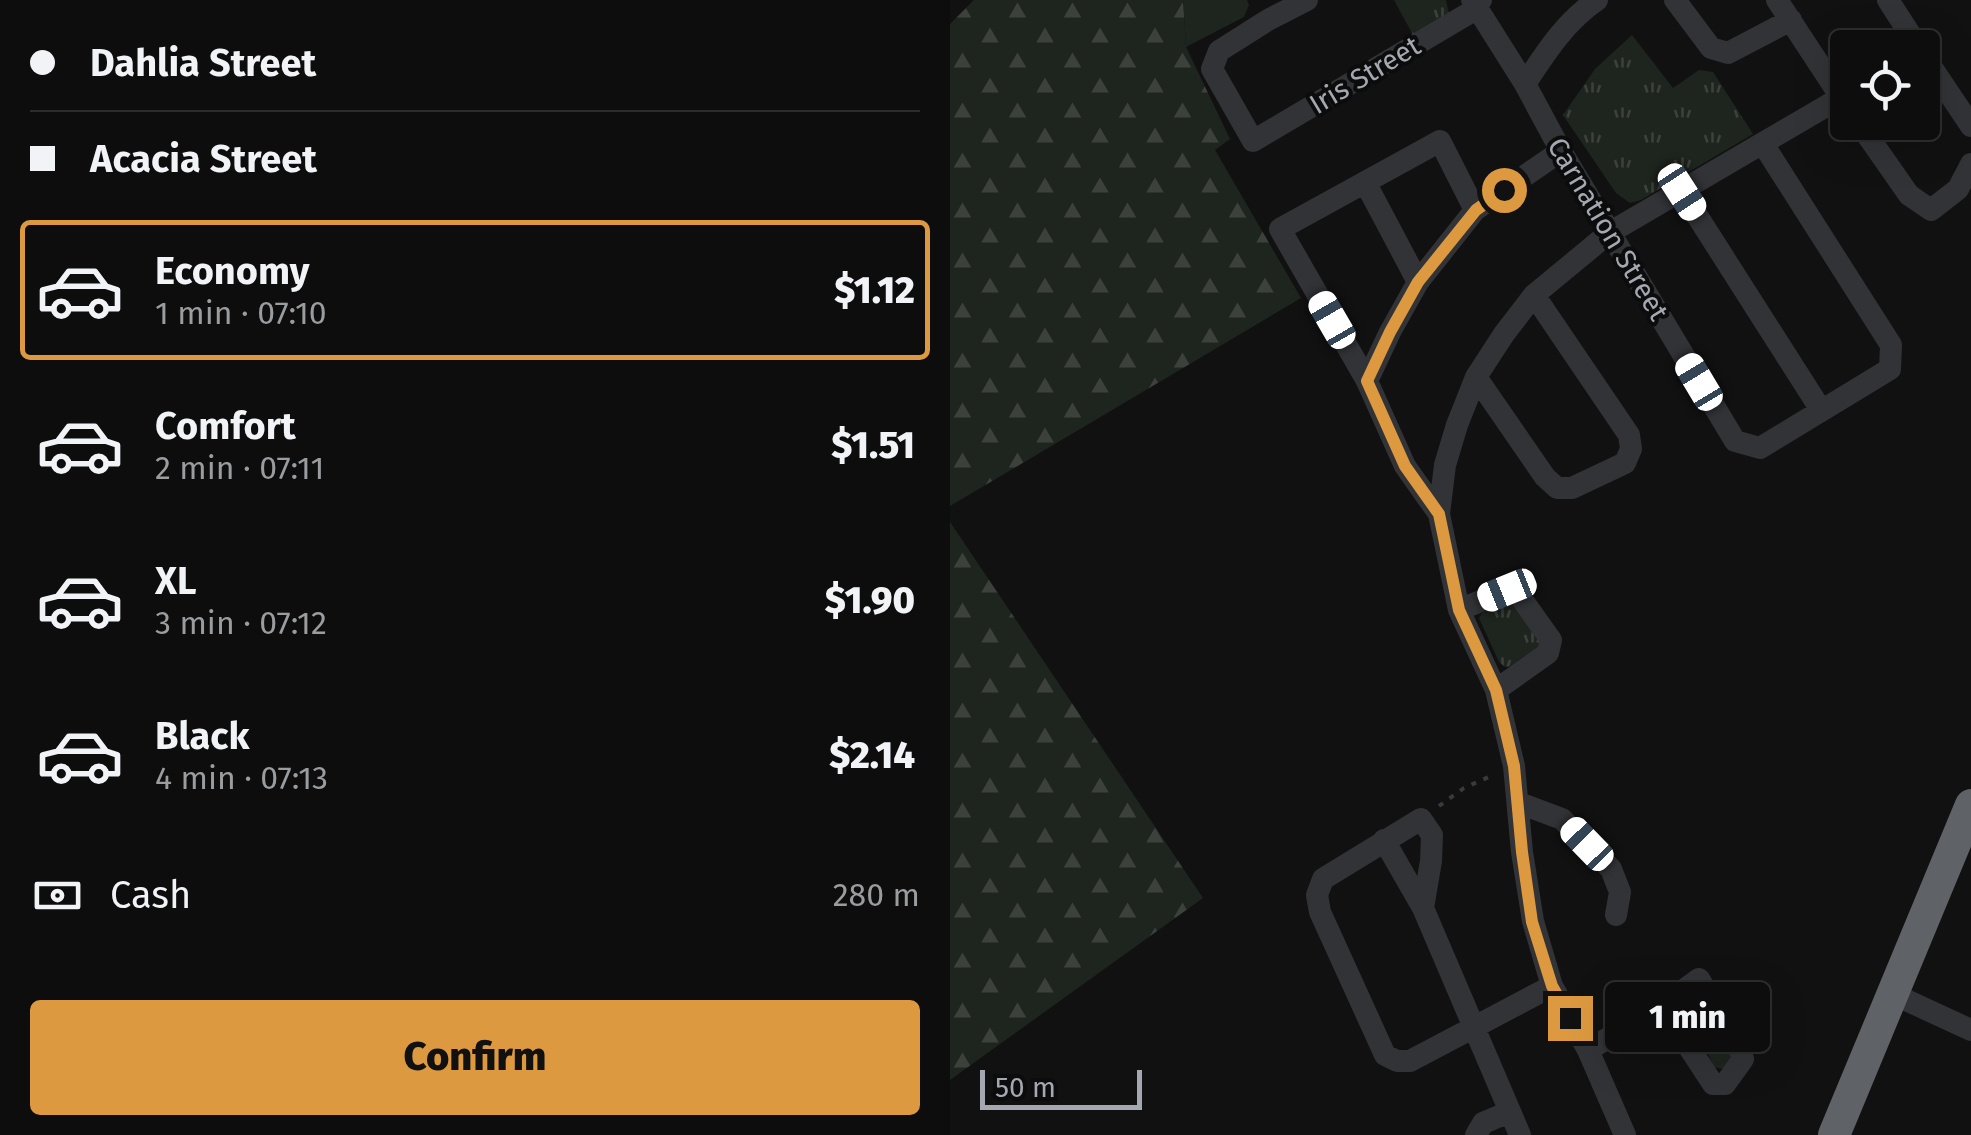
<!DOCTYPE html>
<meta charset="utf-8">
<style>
body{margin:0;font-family:"Fira Sans",sans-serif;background:#161617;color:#f1f3f6;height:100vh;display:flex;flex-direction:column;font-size:38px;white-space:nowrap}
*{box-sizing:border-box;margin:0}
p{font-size:32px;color:#9a9c9e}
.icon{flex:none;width:55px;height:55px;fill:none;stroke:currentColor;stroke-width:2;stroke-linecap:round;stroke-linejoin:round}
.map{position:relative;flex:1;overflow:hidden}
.panel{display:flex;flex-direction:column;background:#0d0d0e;width:950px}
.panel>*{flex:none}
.banner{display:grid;align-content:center;height:220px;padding:0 30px;background:#0d0d0e}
.fabs{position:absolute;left:880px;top:30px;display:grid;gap:20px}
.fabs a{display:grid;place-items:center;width:110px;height:110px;border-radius:10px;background:#0d0d0e;box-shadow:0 10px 40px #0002,0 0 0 2px #2d2d2e;font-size:50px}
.scale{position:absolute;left:30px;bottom:25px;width:162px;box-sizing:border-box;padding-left:10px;border:5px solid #a4a9b1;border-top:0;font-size:28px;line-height:35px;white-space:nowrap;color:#a4a9b1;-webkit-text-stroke:8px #0c0c0d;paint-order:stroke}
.end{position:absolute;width:45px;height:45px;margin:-22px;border:12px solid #dd993f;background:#111;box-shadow:0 0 0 5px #111}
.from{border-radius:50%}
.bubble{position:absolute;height:70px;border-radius:10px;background:#0d0d0e;box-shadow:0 10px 40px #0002,0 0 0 2px #2d2d2e;font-size:32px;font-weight:800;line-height:70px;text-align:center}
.car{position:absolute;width:30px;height:60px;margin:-30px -15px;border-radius:12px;box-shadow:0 0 8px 2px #0007;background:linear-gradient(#fff 24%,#345 0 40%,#fff 0 76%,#345 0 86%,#fff 0)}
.banner b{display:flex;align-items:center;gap:35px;height:95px;font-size:38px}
.banner b+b{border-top:2px solid #2d2d2e}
.banner i{width:25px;height:25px;background:#f1f3f6}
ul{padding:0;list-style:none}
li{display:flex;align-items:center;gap:30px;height:140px;margin:0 20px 15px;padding:0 10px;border:5px solid transparent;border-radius:10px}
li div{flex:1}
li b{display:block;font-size:38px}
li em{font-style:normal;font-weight:800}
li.active{border-color:#dd993f}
li>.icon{width:90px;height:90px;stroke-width:1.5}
.pay{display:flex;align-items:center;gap:25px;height:110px;padding:0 30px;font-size:38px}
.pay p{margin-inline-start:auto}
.cta{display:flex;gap:20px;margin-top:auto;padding:20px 30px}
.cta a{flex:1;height:115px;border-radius:10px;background:#dd993f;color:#111;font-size:40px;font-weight:800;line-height:115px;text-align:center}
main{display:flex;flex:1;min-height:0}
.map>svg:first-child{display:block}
</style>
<main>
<section class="panel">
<div class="banner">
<b><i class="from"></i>Dahlia Street</b>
<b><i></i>Acacia Street</b>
</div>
<ul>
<li class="active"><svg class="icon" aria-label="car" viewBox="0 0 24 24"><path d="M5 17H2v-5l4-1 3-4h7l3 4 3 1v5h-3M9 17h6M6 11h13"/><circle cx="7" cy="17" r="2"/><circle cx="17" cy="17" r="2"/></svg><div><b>Economy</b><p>1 min · 07:10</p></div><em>$1.12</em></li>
<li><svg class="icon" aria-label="car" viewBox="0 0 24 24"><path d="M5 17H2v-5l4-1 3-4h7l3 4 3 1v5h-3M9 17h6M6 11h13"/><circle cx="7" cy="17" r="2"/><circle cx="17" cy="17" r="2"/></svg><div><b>Comfort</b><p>2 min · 07:11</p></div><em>$1.51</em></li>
<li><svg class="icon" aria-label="car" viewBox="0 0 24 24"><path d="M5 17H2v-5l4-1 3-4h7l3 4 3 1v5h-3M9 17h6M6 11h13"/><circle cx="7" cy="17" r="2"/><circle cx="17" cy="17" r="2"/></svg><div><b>XL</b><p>3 min · 07:12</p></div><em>$1.90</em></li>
<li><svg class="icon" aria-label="car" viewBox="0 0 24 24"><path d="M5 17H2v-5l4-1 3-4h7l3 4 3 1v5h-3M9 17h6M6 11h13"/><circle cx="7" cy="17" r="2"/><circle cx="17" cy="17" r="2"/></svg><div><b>Black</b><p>4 min · 07:13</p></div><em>$2.14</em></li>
</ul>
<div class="pay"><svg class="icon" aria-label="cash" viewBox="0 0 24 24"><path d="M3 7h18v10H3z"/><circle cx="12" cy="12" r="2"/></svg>Cash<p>280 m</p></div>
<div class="cta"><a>Confirm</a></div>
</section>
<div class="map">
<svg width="1021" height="1135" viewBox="0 0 1021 1135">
<defs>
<pattern id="forest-firs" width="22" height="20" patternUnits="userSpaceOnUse" patternTransform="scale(2.5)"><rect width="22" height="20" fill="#1e241e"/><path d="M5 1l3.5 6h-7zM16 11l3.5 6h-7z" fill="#3c413c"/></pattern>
<pattern id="park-tufts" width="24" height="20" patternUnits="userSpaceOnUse" patternTransform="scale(2.5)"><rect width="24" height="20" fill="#1e241e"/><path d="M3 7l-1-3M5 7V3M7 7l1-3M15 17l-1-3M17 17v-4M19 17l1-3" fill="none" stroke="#3c413c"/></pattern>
</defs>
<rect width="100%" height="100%" fill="#111112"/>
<!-- grass -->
<path fill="#1e241e" d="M233,0H297L299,5L294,17L236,47Z
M744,997L751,998L783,1048L782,1060L773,1069L764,1067L740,1013L738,1002Z"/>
<!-- forest -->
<path fill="url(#forest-firs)" d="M24,0H233L236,47L280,139L265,150L351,298L0,506V24Z
M0,522L253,898L0,1080Z"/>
<!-- park -->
<path fill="url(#park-tufts)" d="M444,0H496L499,15L463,35Z
M682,35L723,88L749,70L763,72L803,134L691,200L680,203L666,193L613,115L645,69Z
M554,602H561L590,640L589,646L561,666L555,667L549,662L529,618L532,613Z"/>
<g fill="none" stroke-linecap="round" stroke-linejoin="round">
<!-- path -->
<path stroke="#393a3e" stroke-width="4" stroke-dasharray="5 8" stroke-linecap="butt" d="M489,806L514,788L541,776"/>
<!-- minor -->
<path stroke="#323337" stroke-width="22" d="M357,0L318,20L269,51L262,69L303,141L526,9L531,0
M522,0L575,84L611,151L785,441L810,448L940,369L941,345L813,144
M725,0L761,48L778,53L841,20
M827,0L898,108
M938,0L969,48
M972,53L1021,126
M575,84C596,52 615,22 647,0
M908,122L959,195L981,210L1008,189L1021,164
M415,182L468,282
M732,192L871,410
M526,377L595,477L607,488H622L675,463L681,449L679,435L584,295
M417,381L330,229L490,141L525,210
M489,514L455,466L417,381L440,332L468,282L525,210L611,151
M509,610L557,590L569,595L601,640L598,653L546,690
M569,803L612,819L661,869L670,892L666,915
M434,840L473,908L570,1135
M473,908L481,861L482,835L471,819L373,879L367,895L370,912L435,1055L447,1061H460L602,986
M943,994L1021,1030
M638,1050L712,1006L749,979L787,1041L793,1059L775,1084H763L712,1006
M526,1135L533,1123L559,1112
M675,1135L638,1050L602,986L583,921L572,852L564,766L546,690L509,610L489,514L495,465L507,425L526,377L554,334L584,295L659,233L890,98"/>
<!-- highway -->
<path stroke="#5f6267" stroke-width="32" d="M884,1135L1021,805"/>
</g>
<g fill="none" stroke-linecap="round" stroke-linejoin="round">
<!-- route -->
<path stroke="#dd993f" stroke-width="12" d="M554,190L526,210L468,282L440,332L417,381L455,466L489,514L509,610L546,690L564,766L572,852L582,922L602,986L620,1018"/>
</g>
<g text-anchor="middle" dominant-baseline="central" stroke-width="8" stroke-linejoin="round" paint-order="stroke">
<!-- street labels -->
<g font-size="28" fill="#a4a9b1" stroke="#0c0c0d">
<text transform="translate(415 75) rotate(-31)">Iris Street</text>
<text transform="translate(658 229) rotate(59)">Carnation Street</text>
</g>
</g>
</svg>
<div class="fabs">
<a><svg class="icon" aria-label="locate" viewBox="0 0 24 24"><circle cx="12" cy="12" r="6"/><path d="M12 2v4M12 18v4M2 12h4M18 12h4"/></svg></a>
</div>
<div class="scale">50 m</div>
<i class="end from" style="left:554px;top:190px"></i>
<i class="end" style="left:620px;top:1018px"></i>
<div class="bubble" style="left:655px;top:982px;width:165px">1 min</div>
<i class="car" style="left:732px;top:192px;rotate:147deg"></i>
<i class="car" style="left:382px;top:320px;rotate:330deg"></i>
<i class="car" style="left:749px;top:382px;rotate:329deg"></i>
<i class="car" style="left:557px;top:590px;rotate:248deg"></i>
<i class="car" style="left:637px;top:844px;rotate:316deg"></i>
</div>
</main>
